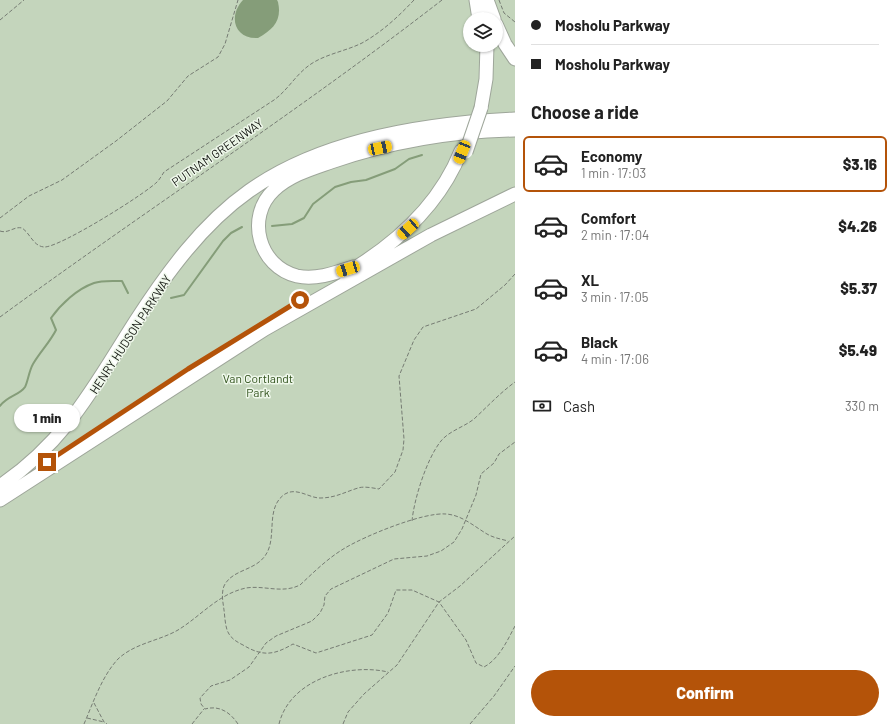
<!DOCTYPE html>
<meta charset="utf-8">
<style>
body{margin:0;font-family:Barlow,sans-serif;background:#f2f2f2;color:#222;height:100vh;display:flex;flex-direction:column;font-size:15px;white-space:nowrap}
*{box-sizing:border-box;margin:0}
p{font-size:13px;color:#767676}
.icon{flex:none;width:22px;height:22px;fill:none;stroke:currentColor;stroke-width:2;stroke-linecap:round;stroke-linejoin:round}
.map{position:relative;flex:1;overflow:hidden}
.drawer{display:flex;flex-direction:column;background:#fff;width:380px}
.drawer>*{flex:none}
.hud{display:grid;align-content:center;height:88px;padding:0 16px;background:#fff}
.buttons{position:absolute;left:463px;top:12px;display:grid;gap:8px}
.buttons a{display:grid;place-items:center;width:40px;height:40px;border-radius:50%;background:#fff;box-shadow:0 1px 3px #0004;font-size:20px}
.end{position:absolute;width:18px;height:18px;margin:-9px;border:5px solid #b45309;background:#fff;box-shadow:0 0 0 2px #fff}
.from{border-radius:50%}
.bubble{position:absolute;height:28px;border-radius:14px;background:#fff;box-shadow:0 1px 3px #0004;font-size:13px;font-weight:800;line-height:28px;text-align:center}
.car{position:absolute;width:12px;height:24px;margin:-12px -6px;border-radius:5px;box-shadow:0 0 3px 1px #0007;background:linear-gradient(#f5c518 24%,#345 0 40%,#f5c518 0 76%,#345 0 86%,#f5c518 0)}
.hud b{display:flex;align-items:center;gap:14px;height:38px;font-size:15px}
.hud b+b{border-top:1px solid #e0e0e0}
.hud i{width:10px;height:10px;background:#222}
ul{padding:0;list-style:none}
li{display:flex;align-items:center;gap:12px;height:56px;margin:0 8px 6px;padding:0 8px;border:2px solid transparent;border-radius:6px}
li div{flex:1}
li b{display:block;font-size:15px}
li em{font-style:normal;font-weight:800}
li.active{border-color:#b45309}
li>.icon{width:36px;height:36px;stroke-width:1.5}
h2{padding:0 16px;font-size:18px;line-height:48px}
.pay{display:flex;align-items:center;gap:10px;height:44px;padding:0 16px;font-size:15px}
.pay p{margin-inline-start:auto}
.cta{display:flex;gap:8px;margin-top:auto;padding:8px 16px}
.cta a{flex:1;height:46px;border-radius:24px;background:#b45309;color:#fff;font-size:16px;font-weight:800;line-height:46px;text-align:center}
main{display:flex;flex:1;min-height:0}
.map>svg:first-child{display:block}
</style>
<main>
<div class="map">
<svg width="515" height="724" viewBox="0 0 515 724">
<rect width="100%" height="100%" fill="#e2ebde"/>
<!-- green -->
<path fill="#c4d5bc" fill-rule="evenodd" d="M0,0H515V724H0ZM470,19H496V45H470Z"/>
<!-- water -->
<path fill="#859d79" d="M243,0H277L278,2C282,20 274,29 258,38C234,39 228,16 243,0Z"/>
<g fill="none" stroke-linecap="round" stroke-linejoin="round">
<!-- stream -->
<path stroke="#859d79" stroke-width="2" d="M272,226L292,224L304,218L313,204L335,187L351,182L366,180L395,169L409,159L422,155
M171,298L184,295L223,241L231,233L242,227
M0,406C7,396 20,395 25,387C28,381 29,371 33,364C40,352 50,342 56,330L51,318C61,304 77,289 94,283C102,280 113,281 122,281L128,293"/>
<defs>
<path id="highway" d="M476,0L479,19
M487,0L494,19
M496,24L505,44L515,59
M481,108L486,79L487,45
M353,267C335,273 316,280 297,276C259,267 245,217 274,190C290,175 311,169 331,162C390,142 453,131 515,130
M345,274C395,245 439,206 461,151
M0,486C67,440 93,388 135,322C166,274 202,224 249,191C322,139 427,123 515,119
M0,500L265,329L431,235L515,194"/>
</defs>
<!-- highway casing -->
<use href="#highway" stroke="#9ea69a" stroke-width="15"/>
<!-- path -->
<path stroke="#767c73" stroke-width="1" stroke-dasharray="4 2" stroke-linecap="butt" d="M499,0L504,13L515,22
M0,20L24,0
M0,218L29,196L62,180L116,141L167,101L188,76L218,57L225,44L238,0
M0,231C8,234 14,226 22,228C30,233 33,246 44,247C59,248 145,194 157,182C160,179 162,175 164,172L274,100C288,90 296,74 311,64C326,54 346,51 362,43C382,32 399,16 414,0
M515,274L505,285L476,309L423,327L414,340L399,376L404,439L403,450L395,472L379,489C373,488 364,486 358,488C345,492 335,498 320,498C309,498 297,487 285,494C267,506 275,531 269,548C261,572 233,567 224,586C221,594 223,602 224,610C225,617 225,628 229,634C232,639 237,642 243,645C263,657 274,655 293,644L316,653L372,635L388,613L396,590H412L439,602L466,640L476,663L484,667C499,659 507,641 515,626
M0,317C146,210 299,111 442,0
M412,521C414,499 427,458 441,441C449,431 464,427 474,419C488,406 500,393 515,382
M94,703L104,722L107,724
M87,718L104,722
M84,724C93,703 102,676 118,659C135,643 159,641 178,630C201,616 218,594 246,588C264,585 282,594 300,585C314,572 328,558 345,548C365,536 423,512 446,514C462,515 475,527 487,534C494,538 501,539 508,541
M192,724L204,709
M238,724C230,712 219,705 205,709L201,704L200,698L211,686L230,680L249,667L266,643L276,636L312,621L320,613L324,605L325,596L331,589L394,559L427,556L441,551L454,542L462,529L476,495L481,474L494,463L499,454L515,442
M279,724C290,679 349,663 388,672
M343,724L348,712L364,694L397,665L439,602L460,586L515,536
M470,724L494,696L515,666"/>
<!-- highway -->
<use href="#highway" stroke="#fff" stroke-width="13"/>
<defs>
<path id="highway-bridge" d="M466,152L481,108"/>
</defs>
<!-- highway-bridge casing -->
<use href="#highway-bridge" stroke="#9ea69a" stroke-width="15" stroke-linecap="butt"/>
<!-- highway-bridge -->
<use href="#highway-bridge" stroke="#fff" stroke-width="13"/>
</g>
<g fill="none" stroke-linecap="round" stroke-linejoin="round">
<!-- route -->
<path stroke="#b45309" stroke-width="5" d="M47,462L188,369L300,300"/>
</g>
<g text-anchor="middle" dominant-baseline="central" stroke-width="3" stroke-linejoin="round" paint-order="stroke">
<!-- street labels -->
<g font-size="12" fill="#10130e" stroke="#eff8eb">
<text transform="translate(217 152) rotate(-35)">PUTNAM GREENWAY</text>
<text transform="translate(130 334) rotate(-57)">HENRY HUDSON PARKWAY</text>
</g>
<!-- park labels -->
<g font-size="12" fill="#30511c" stroke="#eff8eb">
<text x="258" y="378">Van Cortlandt<tspan x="258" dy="14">Park</tspan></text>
</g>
</g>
</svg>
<div class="buttons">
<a><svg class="icon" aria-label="layers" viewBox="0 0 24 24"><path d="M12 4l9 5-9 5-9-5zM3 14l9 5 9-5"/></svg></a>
</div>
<i class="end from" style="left:300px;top:300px"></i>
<i class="end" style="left:47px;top:462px"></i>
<div class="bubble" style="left:14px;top:404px;width:66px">1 min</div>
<i class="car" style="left:380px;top:148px;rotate:78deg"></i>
<i class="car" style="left:462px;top:152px;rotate:202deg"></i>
<i class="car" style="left:408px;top:229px;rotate:228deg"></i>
<i class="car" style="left:348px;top:269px;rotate:253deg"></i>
</div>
<section class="drawer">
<div class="hud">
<b><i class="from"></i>Mosholu Parkway</b>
<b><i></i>Mosholu Parkway</b>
</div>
<h2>Choose a ride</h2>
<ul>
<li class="active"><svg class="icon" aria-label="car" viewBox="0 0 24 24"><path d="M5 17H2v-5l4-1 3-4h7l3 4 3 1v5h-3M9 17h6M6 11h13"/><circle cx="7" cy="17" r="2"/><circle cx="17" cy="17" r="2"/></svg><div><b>Economy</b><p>1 min · 17:03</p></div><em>$3.16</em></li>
<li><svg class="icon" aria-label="car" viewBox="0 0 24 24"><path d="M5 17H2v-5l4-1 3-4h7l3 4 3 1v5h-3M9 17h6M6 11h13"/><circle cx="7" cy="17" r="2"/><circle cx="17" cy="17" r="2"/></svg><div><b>Comfort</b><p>2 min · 17:04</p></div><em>$4.26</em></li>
<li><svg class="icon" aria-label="car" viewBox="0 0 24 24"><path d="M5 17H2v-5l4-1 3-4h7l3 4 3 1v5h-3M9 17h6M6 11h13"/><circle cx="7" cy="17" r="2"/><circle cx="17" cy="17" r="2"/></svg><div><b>XL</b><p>3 min · 17:05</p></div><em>$5.37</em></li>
<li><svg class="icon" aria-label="car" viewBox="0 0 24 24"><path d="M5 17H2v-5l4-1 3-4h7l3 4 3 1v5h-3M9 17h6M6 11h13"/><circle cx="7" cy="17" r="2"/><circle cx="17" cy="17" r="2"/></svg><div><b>Black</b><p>4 min · 17:06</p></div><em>$5.49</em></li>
</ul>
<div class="pay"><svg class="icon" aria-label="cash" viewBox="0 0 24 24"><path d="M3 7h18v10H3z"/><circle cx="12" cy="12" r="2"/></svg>Cash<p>330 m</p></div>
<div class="cta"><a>Confirm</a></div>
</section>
</main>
